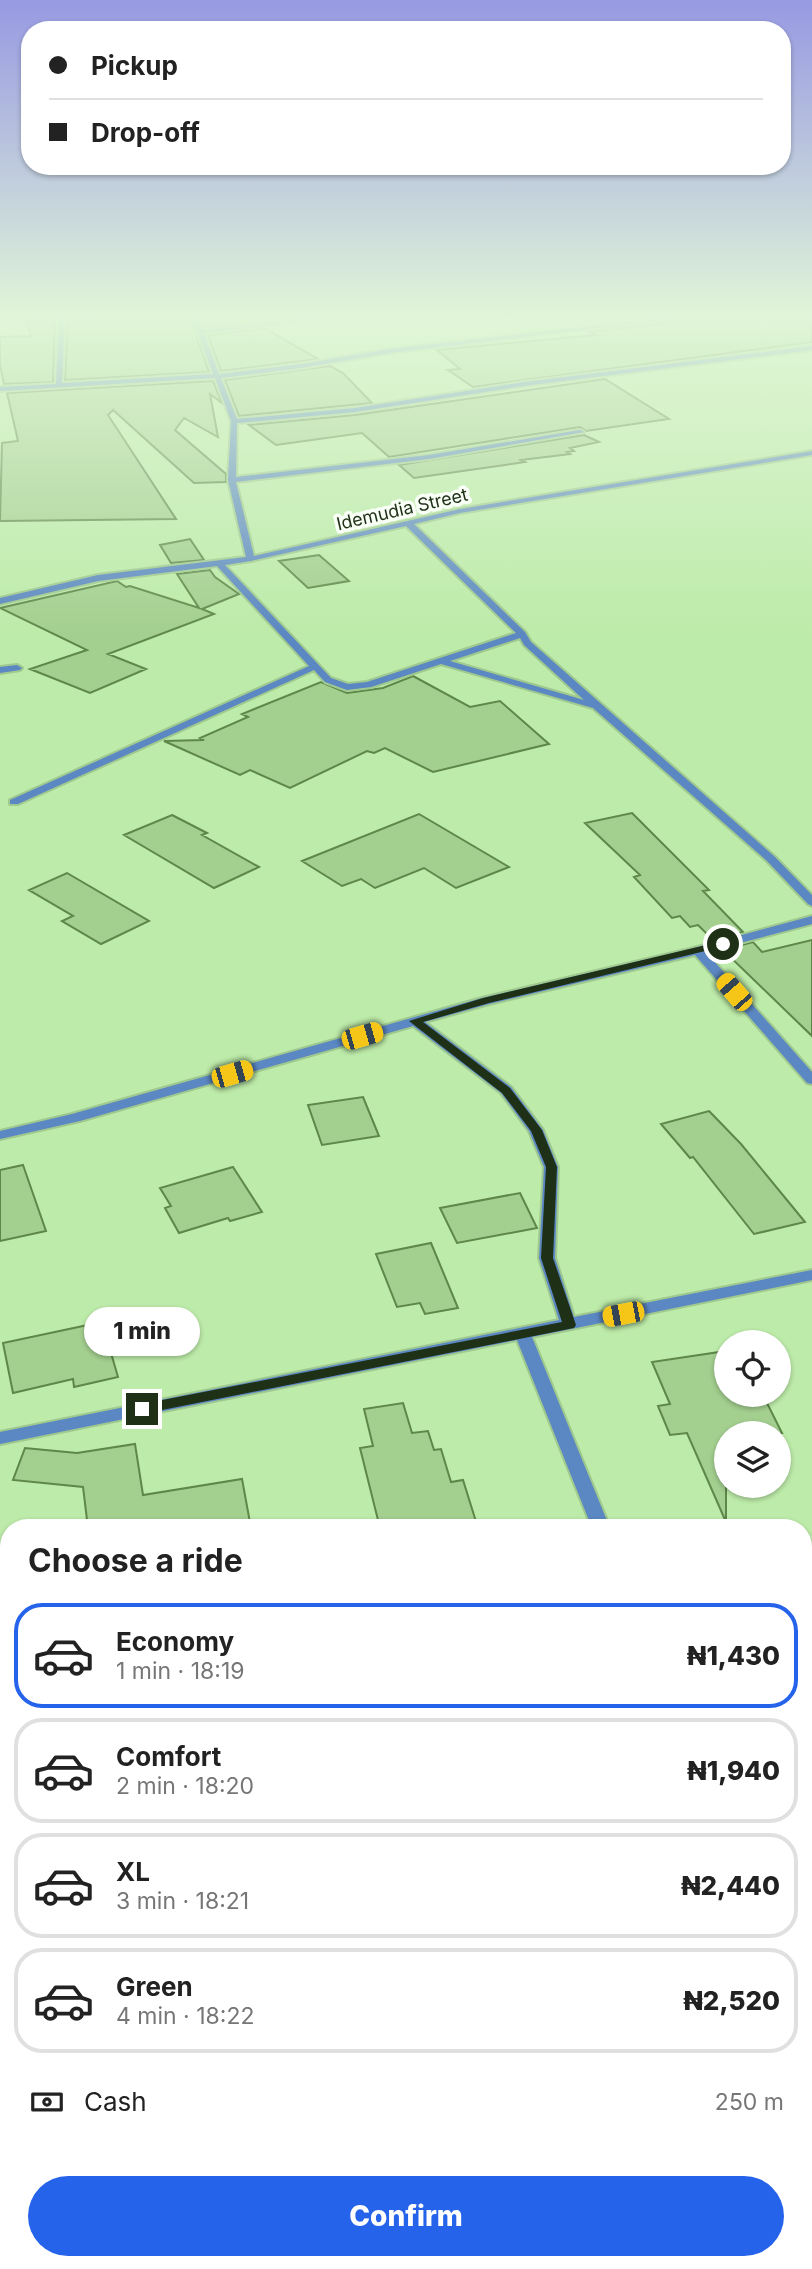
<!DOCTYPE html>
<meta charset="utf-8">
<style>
body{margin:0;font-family:Inter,sans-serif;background:#f2f2f2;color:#222;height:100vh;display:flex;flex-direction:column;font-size:26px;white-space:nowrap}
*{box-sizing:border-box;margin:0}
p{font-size:23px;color:#767676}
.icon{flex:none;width:38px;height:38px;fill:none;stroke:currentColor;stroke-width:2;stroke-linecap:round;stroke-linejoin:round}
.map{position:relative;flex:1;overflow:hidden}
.drawer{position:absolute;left:0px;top:1519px;width:812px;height:751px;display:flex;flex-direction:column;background:#fff;border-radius:28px 28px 0 0;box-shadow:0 2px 5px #0004}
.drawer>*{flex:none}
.top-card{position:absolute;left:21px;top:21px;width:770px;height:154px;border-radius:28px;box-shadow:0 2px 5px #0004;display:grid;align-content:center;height:154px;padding:0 28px;background:#fff}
.controls{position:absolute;left:714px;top:1330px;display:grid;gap:14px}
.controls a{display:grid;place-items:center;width:77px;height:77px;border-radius:50%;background:#fff;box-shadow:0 2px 5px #0004;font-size:35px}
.end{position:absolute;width:32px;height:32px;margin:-16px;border:9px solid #1e3016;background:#fff;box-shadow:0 0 0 4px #fff}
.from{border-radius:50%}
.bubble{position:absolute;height:49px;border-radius:24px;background:#fff;box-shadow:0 2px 5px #0004;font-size:23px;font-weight:800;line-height:49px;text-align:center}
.car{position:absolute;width:21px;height:42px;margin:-21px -10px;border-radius:9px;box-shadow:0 0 5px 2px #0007;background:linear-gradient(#f5c518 24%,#345 0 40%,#f5c518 0 76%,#345 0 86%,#f5c518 0)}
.top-card b{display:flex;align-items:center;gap:24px;height:66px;font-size:26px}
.top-card b+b{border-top:2px solid #e0e0e0}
.top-card i{width:18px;height:18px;background:#222}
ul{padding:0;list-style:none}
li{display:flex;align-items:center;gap:21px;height:105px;margin:0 14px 10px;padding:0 14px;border:4px solid #e0e0e0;border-radius:28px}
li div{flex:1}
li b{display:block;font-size:26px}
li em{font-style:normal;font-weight:800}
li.current{border-color:#2563eb}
li>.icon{width:63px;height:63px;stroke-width:1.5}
h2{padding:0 28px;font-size:32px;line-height:84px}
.pay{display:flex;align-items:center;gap:18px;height:77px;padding:0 28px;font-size:26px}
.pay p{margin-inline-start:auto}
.cta{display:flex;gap:14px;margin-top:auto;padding:14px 28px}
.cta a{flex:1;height:80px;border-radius:42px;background:#2563eb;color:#fff;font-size:28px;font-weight:800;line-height:80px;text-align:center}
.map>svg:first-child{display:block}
</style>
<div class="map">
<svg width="812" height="2269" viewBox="0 0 812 2269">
<rect width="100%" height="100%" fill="#bdeba9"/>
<!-- building -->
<path fill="#a3cf8f" stroke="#5e874a" stroke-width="2" d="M55,318L53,382L4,384L0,365V337L31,336L26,320Z
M122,318H190L209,372L65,380L68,320Z
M201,318H244L252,322L205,327Z
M685,318H812V342L473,387L448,370L460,369L437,350L596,335L590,332L682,321Z
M264,328L318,359L221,371L208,335Z
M330,366L343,373L372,403L239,416L225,380Z
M605,379L669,419L586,431L580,427L389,457L362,433L276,445L249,425L355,415Z
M213,381L222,403L210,394L218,437L184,418L175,430L226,474V482L194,483L113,410L108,415L176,519L0,521L2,443L18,441L7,393Z
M584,435L599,442L570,448L574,451L567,452L570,454L521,460L525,462L414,478L399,465Z
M190,539L204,560L171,563L160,545Z
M319,555L349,581L308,588L279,561Z
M210,570L215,577L239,594L202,609L214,614L108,654L146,669L90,693L30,669L87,650L0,608L117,581L126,587L130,586L199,608L177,574Z
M413,676L470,707L500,701L549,744L433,772L385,748L374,753L367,751L290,788L250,770L240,775L164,741L204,740L200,738L248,717L242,714L321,682L347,693L383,688Z
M632,813L709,890L703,891L743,932L713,940L698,925L690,927L680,916L672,918L634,877L640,875L585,823Z
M419,814L509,867L456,888L424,868L375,888L361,879L342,886L302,861Z
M172,815L207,833L202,835L259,867L214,888L124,835Z
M67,873L149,921L101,944L62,921L73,916L29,890Z
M812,940V1036L723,950L753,942L762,952Z
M363,1097L379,1136L322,1145L308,1105Z
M709,1111L741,1144L805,1222L754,1234L693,1157L690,1158L661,1124Z
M23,1165L46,1231L0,1241V1170Z
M233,1167L262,1212L230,1221L228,1218L179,1233L165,1208L171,1206L160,1188Z
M520,1193L537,1228L457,1243L440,1208Z
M431,1243L458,1308L425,1314L420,1303L397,1307L376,1254Z
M102,1322L118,1377L74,1387L73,1379L13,1393L3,1343Z
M726,1351V1395H763L782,1433H726V1522L687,1433L670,1435L658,1406L670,1404L652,1362Z
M403,1403L412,1433L428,1431L434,1450L441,1449L451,1482L463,1480L478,1528H380L360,1448L373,1446L364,1409Z
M135,1444L143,1495L242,1479L251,1528H88L83,1487L13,1480L25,1448L77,1453Z"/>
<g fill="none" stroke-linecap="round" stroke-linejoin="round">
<defs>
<path id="minor" d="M59,318H65L62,383L213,374L192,318H198L203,330L310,318H326L204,333L219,374L301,364L390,349L666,318H682L390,353L301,368L221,378L237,419L355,408L524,382L812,346V350L524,386L355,412L237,423L236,477L429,455L580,430L584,432L429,459L236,482L254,556L460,509L812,451V455L460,513L414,524L525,632L531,642L775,857L812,895V906L808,904L767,861L593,708L441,664L371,687L347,690L325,682L314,670L18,804H10V800L309,666L217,566L98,581L0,604V598L98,575L246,557L228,480L231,421L215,378L0,391V387L56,384ZM406,526L516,633L367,682L348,684L331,678L225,565L251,561ZM520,638L524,645L584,700L450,661Z
M17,665L22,668L20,670L0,673V667Z
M812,916V924L706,952L812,1072V1084L807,1083L695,955L489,1004L425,1022L511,1087L543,1130L558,1167L555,1258L574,1317L812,1270V1280L532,1337L610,1528H592L517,1340L0,1444V1432L559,1320L539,1258L544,1167L529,1131L501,1093L413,1026L80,1121L0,1139V1131L72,1114L482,998L690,949Z
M328,2261H475L471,2269H324Z
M574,2261H654L650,2269H578Z"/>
</defs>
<!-- minor casing -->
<use href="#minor" stroke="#a0c98f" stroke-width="4"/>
<!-- minor -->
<use href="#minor" fill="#5b87c2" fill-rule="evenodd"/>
</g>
<!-- sky -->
<linearGradient id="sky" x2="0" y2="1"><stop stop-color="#9799e2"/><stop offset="0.5" stop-color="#e1f6d8"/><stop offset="1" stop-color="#e1f6d8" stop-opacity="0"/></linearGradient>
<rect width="812" height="635" fill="url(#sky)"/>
<!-- route -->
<path fill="#1e3016" d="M723,941L726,942V946L489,1003L423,1022L510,1088L542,1130L557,1167L553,1258L576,1325L574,1328L142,1414L137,1413V1406L142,1404L562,1322L541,1258L546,1167L531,1131L502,1093L409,1021L483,998Z"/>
<g text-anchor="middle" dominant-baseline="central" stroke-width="7" stroke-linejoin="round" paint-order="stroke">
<!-- far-street labels -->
<g font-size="18" fill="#1e3016" stroke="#f9fef7">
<text transform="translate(402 509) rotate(-13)">Idemudia Street</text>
</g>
</g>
</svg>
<div class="controls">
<a><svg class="icon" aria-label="locate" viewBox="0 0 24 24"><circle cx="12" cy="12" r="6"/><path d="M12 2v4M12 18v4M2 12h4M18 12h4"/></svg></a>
<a><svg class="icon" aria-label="layers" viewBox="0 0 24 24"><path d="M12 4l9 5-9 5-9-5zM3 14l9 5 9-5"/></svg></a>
</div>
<i class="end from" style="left:723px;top:944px"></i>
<i class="end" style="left:142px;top:1409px"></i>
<div class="bubble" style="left:84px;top:1307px;width:116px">1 min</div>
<i class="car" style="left:734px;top:992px;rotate:319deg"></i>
<i class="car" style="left:362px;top:1036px;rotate:74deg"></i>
<i class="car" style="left:232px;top:1074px;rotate:74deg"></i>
<i class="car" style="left:623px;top:1314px;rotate:259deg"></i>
<div class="top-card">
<b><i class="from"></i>Pickup</b>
<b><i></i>Drop-off</b>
</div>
<section class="drawer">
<h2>Choose a ride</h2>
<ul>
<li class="current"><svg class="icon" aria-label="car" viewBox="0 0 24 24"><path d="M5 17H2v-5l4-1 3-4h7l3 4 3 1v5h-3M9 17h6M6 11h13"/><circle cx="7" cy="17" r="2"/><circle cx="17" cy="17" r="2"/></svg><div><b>Economy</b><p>1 min · 18:19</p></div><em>₦1,430</em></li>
<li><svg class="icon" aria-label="car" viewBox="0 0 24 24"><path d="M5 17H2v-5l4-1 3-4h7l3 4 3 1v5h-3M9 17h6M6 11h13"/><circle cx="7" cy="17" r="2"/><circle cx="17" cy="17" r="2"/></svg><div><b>Comfort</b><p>2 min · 18:20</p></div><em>₦1,940</em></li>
<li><svg class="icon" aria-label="car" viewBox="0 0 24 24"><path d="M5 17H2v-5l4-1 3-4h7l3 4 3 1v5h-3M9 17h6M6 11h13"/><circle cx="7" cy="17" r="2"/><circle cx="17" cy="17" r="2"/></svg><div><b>XL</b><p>3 min · 18:21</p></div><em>₦2,440</em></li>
<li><svg class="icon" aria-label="car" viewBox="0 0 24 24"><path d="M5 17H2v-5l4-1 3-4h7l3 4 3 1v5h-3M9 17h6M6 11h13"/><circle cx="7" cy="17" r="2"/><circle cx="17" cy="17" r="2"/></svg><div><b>Green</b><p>4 min · 18:22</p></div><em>₦2,520</em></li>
</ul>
<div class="pay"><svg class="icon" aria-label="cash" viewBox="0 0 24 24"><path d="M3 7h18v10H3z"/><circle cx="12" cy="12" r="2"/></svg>Cash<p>250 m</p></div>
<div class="cta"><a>Confirm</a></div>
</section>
</div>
